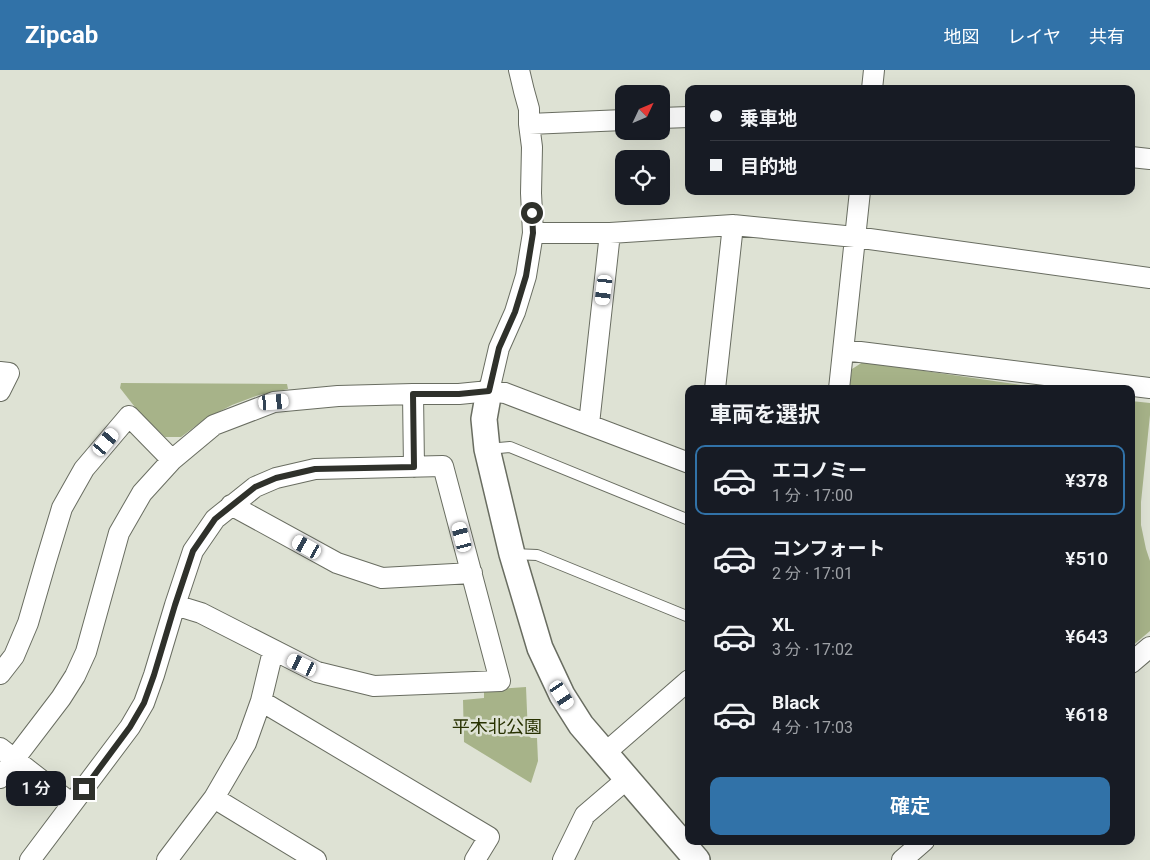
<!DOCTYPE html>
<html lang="ja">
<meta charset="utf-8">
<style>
body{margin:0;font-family:Roboto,"Noto Sans JP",sans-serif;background:#242831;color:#f1f3f6;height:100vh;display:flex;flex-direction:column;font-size:19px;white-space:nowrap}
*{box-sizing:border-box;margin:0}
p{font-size:16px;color:#9ea1a6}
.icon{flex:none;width:28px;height:28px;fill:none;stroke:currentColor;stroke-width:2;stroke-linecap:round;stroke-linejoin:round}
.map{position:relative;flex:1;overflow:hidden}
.panel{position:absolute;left:685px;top:315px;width:450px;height:460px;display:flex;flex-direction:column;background:#171b24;border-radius:10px;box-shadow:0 5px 20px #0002}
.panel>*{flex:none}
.hud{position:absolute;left:685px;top:15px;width:450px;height:110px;border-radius:10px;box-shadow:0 5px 20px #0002;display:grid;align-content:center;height:110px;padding:0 25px;background:#171b24}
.needle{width:32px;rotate:46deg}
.buttons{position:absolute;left:615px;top:15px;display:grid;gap:10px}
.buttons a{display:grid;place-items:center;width:55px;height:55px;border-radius:10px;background:#171b24;box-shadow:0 5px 20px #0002;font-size:25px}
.end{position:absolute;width:22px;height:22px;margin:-11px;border:6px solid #2f312b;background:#fff;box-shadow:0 0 0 2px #fff}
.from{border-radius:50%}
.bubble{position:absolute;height:35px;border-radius:10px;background:#171b24;box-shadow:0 5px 20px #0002;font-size:16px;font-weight:600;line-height:35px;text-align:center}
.car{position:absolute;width:15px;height:30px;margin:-15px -8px;border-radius:6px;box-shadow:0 0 4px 1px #0007;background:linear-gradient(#fff 24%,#345 0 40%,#fff 0 76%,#345 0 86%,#fff 0)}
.hud b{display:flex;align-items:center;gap:18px;height:48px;font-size:19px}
.hud b+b{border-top:1px solid #363941}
.hud i{width:12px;height:12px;background:#f1f3f6}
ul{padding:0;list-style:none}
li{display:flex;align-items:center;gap:15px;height:70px;margin:0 10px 8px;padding:0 15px;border:2px solid transparent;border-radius:10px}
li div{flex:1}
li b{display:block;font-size:19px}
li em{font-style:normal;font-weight:600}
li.active{border-color:#3172a8}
li>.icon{width:45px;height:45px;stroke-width:1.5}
h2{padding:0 25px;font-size:22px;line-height:60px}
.cta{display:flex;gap:10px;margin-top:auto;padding:10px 25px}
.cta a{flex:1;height:58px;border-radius:10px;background:#3172a8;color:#fff;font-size:20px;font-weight:600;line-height:58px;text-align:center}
header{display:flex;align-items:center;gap:30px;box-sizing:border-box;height:70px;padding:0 25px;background:#3172a8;color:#fff}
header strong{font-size:24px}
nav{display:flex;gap:28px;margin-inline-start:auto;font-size:18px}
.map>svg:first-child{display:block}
</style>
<header>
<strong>Zipcab</strong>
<nav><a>地図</a><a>レイヤ</a><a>共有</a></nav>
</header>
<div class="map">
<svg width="1150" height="790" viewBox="0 0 1150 790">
<rect width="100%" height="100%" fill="#dee2d4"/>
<!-- green -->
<path fill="#a7b389" d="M863,292L1048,319H849L852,299Z
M121,313L287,314L288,319L259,325L232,335L205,349L181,367H165L138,341L120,318Z
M1131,331L1150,333V345L1141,432V455L1146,479L1150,491V561L1131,577Z
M526,617L528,665L531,668H537L538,691L531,713L464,672L463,630L484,628V620Z"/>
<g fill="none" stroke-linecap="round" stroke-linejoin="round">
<defs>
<path id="service" d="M488,379L510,377L689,450
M513,484L537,485L689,547"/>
<path id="minor" d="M872,19L874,0
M661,48L689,47
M529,54L624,50
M1131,87L1150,89
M533,163H610L733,155L855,167L1150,208
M844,280L1150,318
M0,302L9,303L0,321
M715,319L733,155
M839,319L860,121
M489,321L499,278L515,242L526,206L533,163L531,123L532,77L529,54V39L524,21L519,0
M413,324L414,397
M589,354L610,163
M231,435L337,493L382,508L472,503
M1131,593L1150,577
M0,604L14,586L28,553L46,491L62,438L84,399L129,346L172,390
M261,631L489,767L475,790
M0,678L72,734
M605,683L689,610
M0,708L61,628L75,606L86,582L119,463L142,423L172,390L214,355L274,332L338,326L413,324H459L489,321L505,323L689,393
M214,728L316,790
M30,790L130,657L144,633L154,605L175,535L193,481L215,449L255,417L276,408L315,399L443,396L500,611L374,616L317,602L201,543L175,535
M167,790L214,728L246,673L261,631L273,581
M563,790L585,745L627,709
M902,790L924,771"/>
<path id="tertiary" d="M489,321L484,349L487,379L512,484L540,578L562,625L581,655L697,790"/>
</defs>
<!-- service casing -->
<use href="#service" stroke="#696d61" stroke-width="12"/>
<!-- minor casing -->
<use href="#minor" stroke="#696d61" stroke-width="22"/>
<!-- tertiary casing -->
<use href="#tertiary" stroke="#696d61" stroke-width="28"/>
<!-- service -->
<use href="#service" stroke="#fff" stroke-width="10"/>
<!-- minor -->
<use href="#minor" stroke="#fff" stroke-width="20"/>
<!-- tertiary -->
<use href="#tertiary" stroke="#fff" stroke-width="25"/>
</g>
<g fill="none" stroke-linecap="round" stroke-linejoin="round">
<!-- route -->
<path stroke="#2f312b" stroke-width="6" d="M84,719L130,657L144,633L154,605L175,535L193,481L215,449L255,417L276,408L315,399L414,397L413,324H459L489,321L499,278L515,242L526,206L533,163L532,143"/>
</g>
<g text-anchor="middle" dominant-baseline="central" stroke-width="5" stroke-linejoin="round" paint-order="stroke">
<!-- park labels -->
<g font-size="18" fill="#273100" stroke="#dee2d4">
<text x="497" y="656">平木北公園</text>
</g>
</g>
</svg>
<div class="buttons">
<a><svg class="needle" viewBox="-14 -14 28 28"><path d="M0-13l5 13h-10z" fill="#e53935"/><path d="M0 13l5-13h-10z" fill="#9ea1a6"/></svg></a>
<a><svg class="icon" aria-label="locate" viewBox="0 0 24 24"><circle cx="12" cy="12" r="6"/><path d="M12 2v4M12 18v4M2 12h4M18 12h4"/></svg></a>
</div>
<i class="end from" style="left:532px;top:143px"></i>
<i class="end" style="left:84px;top:719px"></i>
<div class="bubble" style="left:6px;top:701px;width:60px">1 分</div>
<i class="car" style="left:604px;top:220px;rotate:187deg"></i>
<i class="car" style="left:274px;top:332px;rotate:85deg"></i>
<i class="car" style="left:106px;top:372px;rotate:40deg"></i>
<i class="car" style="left:462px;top:467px;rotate:345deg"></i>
<i class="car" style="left:307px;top:477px;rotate:299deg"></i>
<i class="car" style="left:302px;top:595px;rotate:296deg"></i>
<i class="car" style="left:562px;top:625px;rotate:147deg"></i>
<div class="hud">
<b><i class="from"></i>乗車地</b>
<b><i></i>目的地</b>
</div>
<section class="panel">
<h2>車両を選択</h2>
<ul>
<li class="active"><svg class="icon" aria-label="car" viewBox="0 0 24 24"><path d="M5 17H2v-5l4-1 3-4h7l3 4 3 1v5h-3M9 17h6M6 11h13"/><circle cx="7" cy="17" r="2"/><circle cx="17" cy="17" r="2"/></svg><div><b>エコノミー</b><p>1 分 · 17:00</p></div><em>¥378</em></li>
<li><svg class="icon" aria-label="car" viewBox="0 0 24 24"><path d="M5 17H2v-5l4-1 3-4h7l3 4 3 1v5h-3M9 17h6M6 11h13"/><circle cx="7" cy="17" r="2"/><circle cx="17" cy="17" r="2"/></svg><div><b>コンフォート</b><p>2 分 · 17:01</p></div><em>¥510</em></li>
<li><svg class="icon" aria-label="car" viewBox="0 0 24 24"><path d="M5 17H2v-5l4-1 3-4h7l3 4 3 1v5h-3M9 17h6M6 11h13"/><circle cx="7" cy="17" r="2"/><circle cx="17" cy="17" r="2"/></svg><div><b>XL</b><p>3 分 · 17:02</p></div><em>¥643</em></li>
<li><svg class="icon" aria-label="car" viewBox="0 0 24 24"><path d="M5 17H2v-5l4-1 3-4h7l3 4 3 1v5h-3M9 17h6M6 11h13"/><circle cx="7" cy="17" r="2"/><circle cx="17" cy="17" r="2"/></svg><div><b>Black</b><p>4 分 · 17:03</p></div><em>¥618</em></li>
</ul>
<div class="cta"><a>確定</a></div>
</section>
</div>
